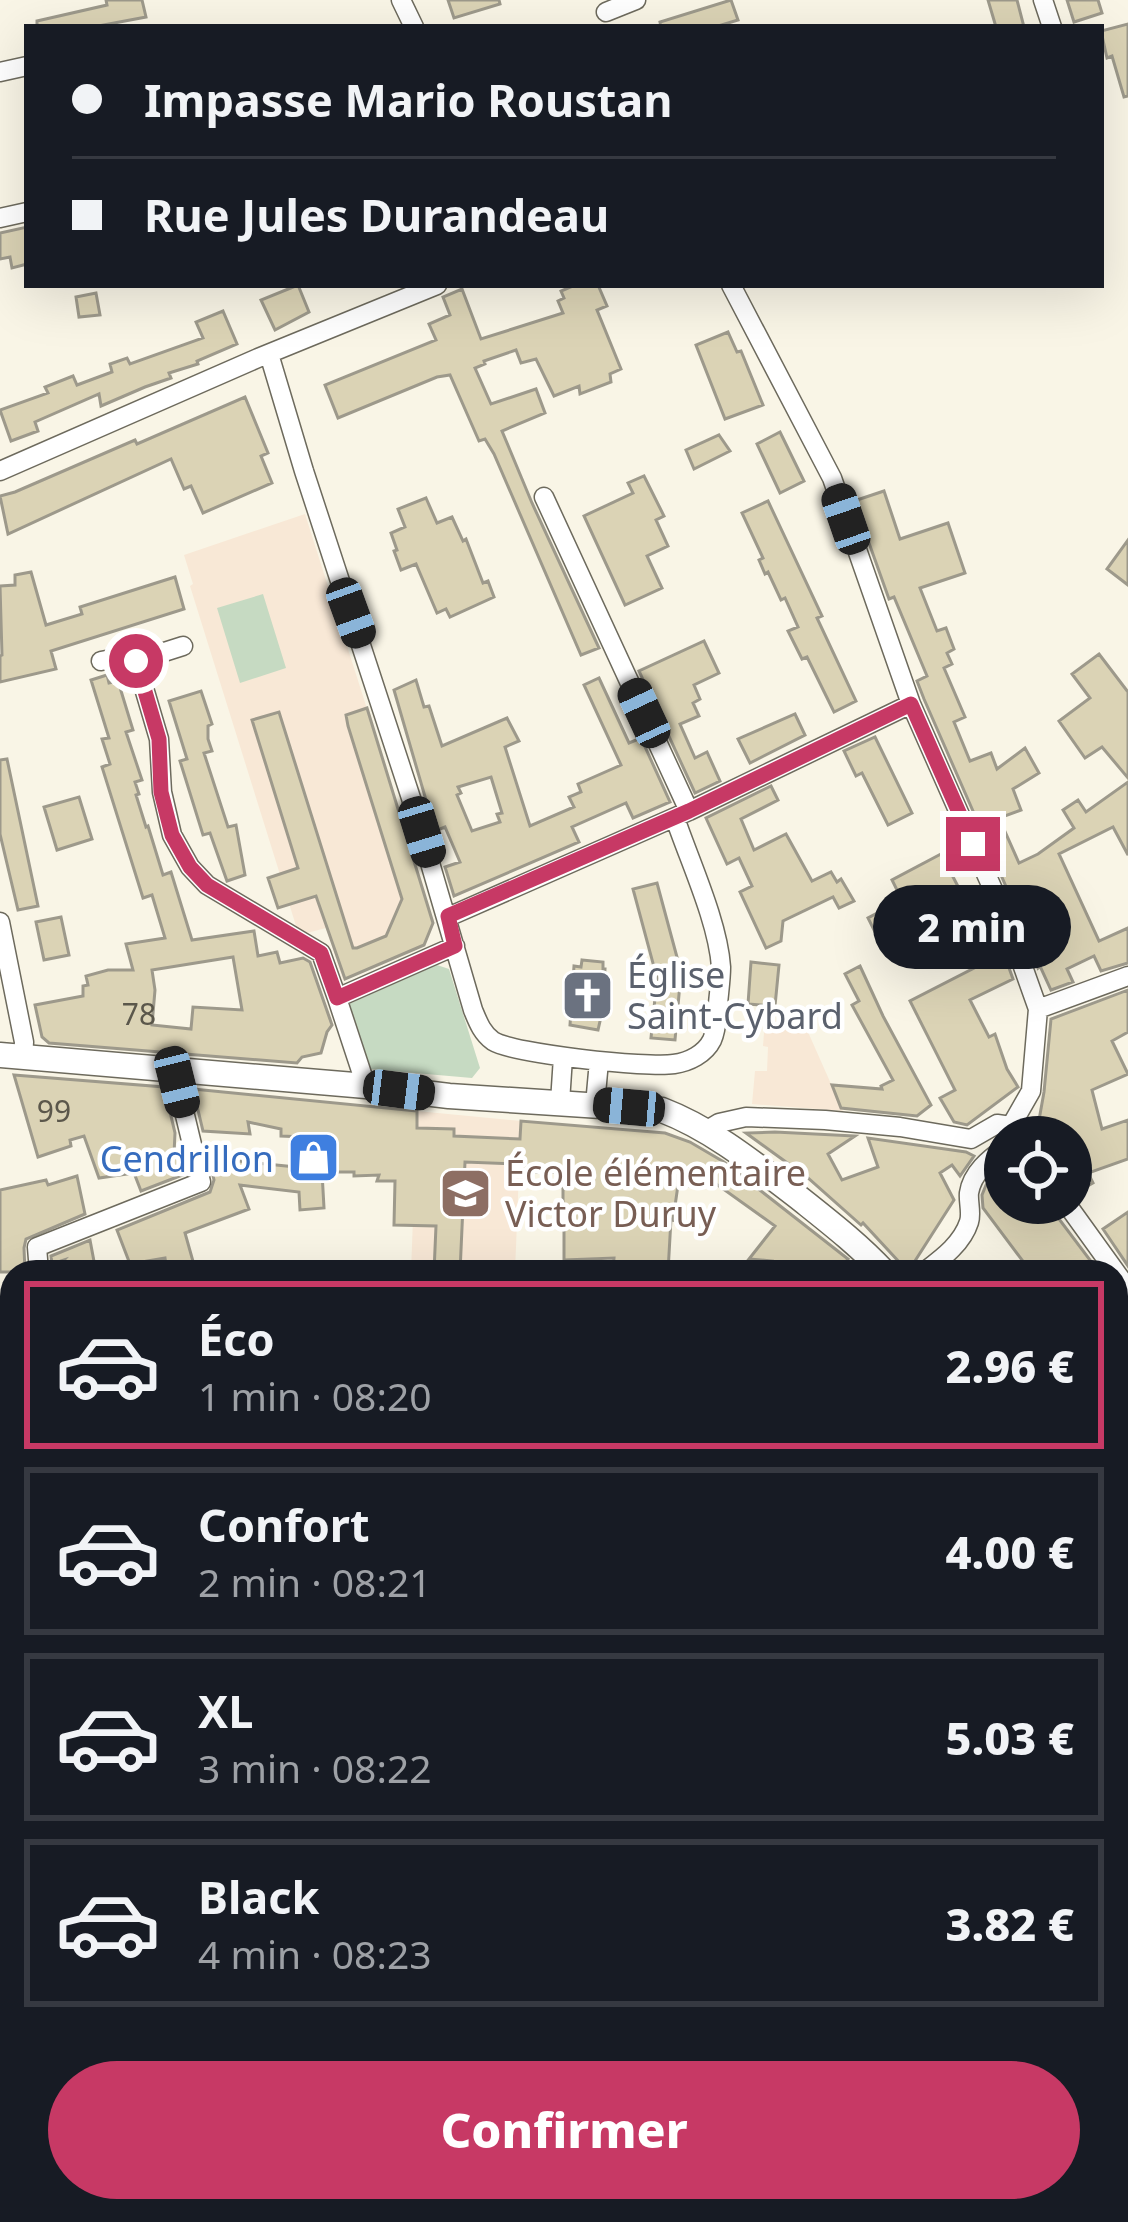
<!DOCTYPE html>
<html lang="fr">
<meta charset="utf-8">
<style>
body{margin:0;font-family:"Noto Sans",sans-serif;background:#242831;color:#f1f3f6;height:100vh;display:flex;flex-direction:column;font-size:45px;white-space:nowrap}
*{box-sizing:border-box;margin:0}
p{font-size:39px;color:#9ea1a6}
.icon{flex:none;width:66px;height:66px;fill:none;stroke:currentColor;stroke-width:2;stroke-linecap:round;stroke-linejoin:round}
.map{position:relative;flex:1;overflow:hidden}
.panel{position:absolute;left:0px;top:1260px;width:1128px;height:963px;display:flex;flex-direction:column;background:#171b24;border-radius:36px 36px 0 0;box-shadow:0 12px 48px #0002}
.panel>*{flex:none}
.guide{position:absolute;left:24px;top:24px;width:1080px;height:264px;border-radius:0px;box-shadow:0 12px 48px #0002;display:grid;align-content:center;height:264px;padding:0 48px;background:#171b24}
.buttons{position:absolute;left:984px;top:1116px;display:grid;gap:24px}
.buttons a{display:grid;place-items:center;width:108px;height:108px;border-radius:50%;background:#171b24;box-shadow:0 12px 48px #0002;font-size:60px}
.end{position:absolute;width:54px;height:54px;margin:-27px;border:15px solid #c73965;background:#fff;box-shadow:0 0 0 6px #fff}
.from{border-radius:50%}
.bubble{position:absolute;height:84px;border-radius:42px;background:#171b24;box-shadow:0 12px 48px #0002;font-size:39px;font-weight:800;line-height:84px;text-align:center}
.car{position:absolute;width:36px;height:72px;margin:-36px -18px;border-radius:15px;box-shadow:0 0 9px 3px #0007;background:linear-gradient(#222 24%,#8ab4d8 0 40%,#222 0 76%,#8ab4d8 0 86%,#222 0)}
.guide b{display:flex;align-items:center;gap:42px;height:114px;font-size:45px}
.guide b+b{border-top:3px solid #363941}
.guide i{width:30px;height:30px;background:#f1f3f6}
ul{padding:21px 0 0;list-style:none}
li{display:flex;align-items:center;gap:36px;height:168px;margin:0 24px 18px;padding:0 24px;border:6px solid #363941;border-radius:0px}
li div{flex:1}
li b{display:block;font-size:45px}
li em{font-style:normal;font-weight:800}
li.active{border-color:#c73965}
li>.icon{width:108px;height:108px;stroke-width:1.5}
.action{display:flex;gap:24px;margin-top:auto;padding:24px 48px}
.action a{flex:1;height:138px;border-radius:72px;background:#c73965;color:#fff;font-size:48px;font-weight:800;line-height:138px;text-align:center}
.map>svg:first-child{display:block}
</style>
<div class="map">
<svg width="1128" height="2222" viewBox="0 0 1128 2222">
<rect width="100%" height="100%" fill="#f9f5e6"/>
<!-- education -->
<path fill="#f8e8d6" d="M305,514L425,891L428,912L434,920L423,947H412L393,959L343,980L326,928L303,934L297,929L190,586L193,584L184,555Z
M765,1020L804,1023L843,1111L752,1104L755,1071H767L768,1047L763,1046Z
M417,1111L521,1121L515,1272H411Z"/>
<!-- green -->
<path fill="#c6dac2" d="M263,594L286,668L240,683L217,608Z
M437,965L449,969L480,1068L472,1078L369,1069L349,1004Z
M0,1903H12V2211H454L428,2222H0Z"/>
<!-- water -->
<path fill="#8298ae" stroke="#697886" stroke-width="3" d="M1128,1630V1762L1116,1765V1634Z
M0,1702L12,1703V1869H0Z
M1128,1818V1973L1116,1972V1821Z"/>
<!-- building -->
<path fill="#dbd3b5" stroke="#9d998b" stroke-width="3" fill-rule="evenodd" d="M106,0H142L146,17L93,27H37V21L107,5Z
M448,0H499L500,4L454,18Z
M731,0L738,20L715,27H661L660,22Z
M988,0H1017L1024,27H996Z
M1067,0H1098L1102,13L1074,22Z
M1128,24V96L1124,97L1112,56L1107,58L1101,31Z
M27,227V264L12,268L10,257L0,259V233Z
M298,285L309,312L275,330L261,300Z
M575,285H598L607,306L597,310L621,369L610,374L611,382L580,394L579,386L554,396L536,359L521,363L516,350L484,361L485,364L475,368L491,404L536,389L545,413L502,431L532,503L599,648L581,655L494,454L485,439L479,441L450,375L437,377L338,418L325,385L436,340L429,324L450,315L443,297L462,289L481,339L563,313L558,301L564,298L561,291Z
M96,293L100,315L79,317L76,297Z
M223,311L237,344L197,361L198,364L169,373L171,378L145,387L101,406L99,394L35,422L38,431L11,441L0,410L48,393L45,387L73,376L77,385L112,372L110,364L127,358L130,364L203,338L196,322Z
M728,332L737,352L741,351L763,405L725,419L696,345Z
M245,397L268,453L261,456L272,483L203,513L191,486L184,489L171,459L8,534L0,496L15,492L135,440L137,444Z
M780,432L804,481L780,493L757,444Z
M719,435L730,451L694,469L686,450Z
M644,476L664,516L656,520L668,546L647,556L662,588L625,605L584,516L633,493L628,483Z
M884,491L900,539L948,523L965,573L920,588L937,631L946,628L954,649L947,653L952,664L944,668L965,717L954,722L970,761L991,753L997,769L1025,748L1039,773L1013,789L1021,810L999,818L1019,863L1038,854L1074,828L1063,810L1078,800L1086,812L1128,782V855L1113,827L1059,854L1099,941L1128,928V963L1101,971L1094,956L1067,969L1073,982L1051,990L1040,966L1038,968L1018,914L924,699L917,681L927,676L894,597L889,599L854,501Z
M426,498L437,523L452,517L463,541L466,539L483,583L488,581L494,597L450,617L446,609L437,613L416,564L401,570L394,551L397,550L391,533L405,527L398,509Z
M768,501L822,616L817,618L856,701L834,712L807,657L802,659L788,631L798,627L785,598L781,600L768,572L765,574L759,560L763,558L742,513Z
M1128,540V585L1107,569Z
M31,572L46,625L82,614L80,607L175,577L184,609L51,651L56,669L0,682V656L2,655L0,586L15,585V575Z
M704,641L719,673L694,685L700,699L693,703L699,716L680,724L695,758L707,752L720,781L695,793L639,671Z
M1099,654L1128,692V778L1102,747L1085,758L1059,721L1090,698L1072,674Z
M107,675L109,683L118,681L133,730L126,732L142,780L135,782L139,794L136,795L146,827L148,826L163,875L171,872L192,940L254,931L258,956L277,952L280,963L303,958L310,962L332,1025L327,1032L321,1053L302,1057L297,1063L49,1043L42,1037L35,1005L83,996V986L88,985L86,976L108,970H133L126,944L165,938L152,895L143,898L102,767L110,764L102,739L109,738L91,680ZM233,957L242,1010L193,1007L191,1029L152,1025L155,990L152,970Z
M599,678L629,743L641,738L670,802L633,818L626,803L572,827L579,842L454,896L445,867L460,862L445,827L435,831L394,690L416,680L424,707L429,706L442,746L507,718L519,741L505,747L530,826L574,807L569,797L581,792L578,784L621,765L584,685ZM491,777L502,813L497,814L500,822L472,831L457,795L461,793L458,787Z
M201,691L212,724L208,726V739L212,751L204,753L228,827L236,825L245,875L227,881L210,833L203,835L180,761L187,759L169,701Z
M367,708L433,923L424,945L345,979L316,896L278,908L268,878L298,868L252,720L279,712L353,948H357L386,936L402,899L348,726L346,715Z
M795,714L805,735L750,763L738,739Z
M875,737L912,813L888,825L862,773L856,776L844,751Z
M7,759L38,906L18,910L0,834V760Z
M771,786L778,800L741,819L754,850L786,834L812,881L831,872L837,882L841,879L854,901L839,908L833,897L783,921L781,941L766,948L740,892L752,886L739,858L727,864L706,818Z
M79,797L92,839L57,850L44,807Z
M941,854L973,915L981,911L988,929L991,931L995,929L1013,979L970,1000L989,1037L995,1034L1007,1069L1018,1087L967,1125L954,1122L940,1098L955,1090L910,1001L976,967L960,933L952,937L945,923L893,951L890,946L884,950L868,918L902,900L892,880Z
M657,883L681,972L675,1040L651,1038L657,978L633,889Z
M61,917L69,955L44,960L36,922Z
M582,960L603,962V969H605L603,1008L598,1030L570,1025L574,966L581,967Z
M751,962L779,965L775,1006L748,1004Z
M860,966L883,1016L931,1105L917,1116L841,1108L832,1085L882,1089L881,1086L893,1080L852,1005L859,1001L845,974Z
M1128,990V1032L1112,1041L1128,1074L1092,1090L1102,1129L1128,1120V1159L1088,1173L1093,1183L1075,1193L1071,1191V1137H1036L1044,1092L1051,1019Z
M14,1075L164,1087L175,1133L174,1154H181L185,1174L141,1191L134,1173L99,1178L84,1136L70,1140L71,1146L38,1157Z
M193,1089L417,1111V1128L454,1129V1136L520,1139L521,1121L665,1133L690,1142L724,1162L848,1259L843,1265L844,1272H776L769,1270L772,1261L749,1259L775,1226L694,1168L691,1186L678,1185L673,1220L671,1219L668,1272H613L614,1258L564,1260V1219L557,1220V1202L563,1201V1172H519L520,1164L465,1162L460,1272H434L436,1226L394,1225L395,1181H377L379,1175L354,1176V1172H322L324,1208L300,1210L299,1192L240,1185L249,1209L185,1233L196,1272H167L165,1258L130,1264L117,1230L210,1192L214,1180L209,1158L306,1168L304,1137L281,1136V1129L248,1122L250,1134L203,1131Z
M775,1132L855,1136L828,1154L842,1180L878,1167L868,1138L966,1152L974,1156L960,1176L952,1165L940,1173L954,1200L913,1264H901L863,1223L861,1225L808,1178L746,1133Z
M1005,1165V1203H1047L1099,1272H1031L983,1208L982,1195L986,1185Z
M77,1176L85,1214L26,1239L24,1248L25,1272H0V1190L46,1180L48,1185Z
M1128,1212V1266L1103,1229Z
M90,1240L96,1272H53L64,1260L52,1264L51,1256Z"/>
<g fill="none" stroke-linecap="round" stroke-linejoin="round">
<defs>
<path id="minor" d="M401,0L414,27
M1043,0L1052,27
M606,12L636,0
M0,72L27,66
M0,218L27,212
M731,285L832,478L911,704L1006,919L1038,1009L1031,1091L1011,1126
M269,354L304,471L411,798L473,1010C478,1022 482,1033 493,1041C514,1054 647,1068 674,1064C689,1062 705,1054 712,1040C717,1029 717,1016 718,1004C719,992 721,979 721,967C718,922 690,862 675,818
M0,471L258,358L437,285
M544,497L689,811
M101,661L122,657L136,661L183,646
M136,661L159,739L162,792L172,835L190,867L207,885L321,953L337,998
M448,917L689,811L911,704
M0,922L24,1042L23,1058
M1038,1009L1128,976
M366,1086L337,998L455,946
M560,1102L563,1057
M595,1105L599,1061
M704,1132L719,1123L746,1117L825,1120L900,1127L971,1139L997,1124L1011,1126
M1066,1203L1128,1289
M39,1272L37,1247L201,1182L177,1082L179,1072
M924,1272C941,1259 962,1244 969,1222C972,1213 968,1202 969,1193C972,1173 989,1159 1005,1148
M1116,1309L1128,1301
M0,1325L12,1311
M0,1685H12"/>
<path id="major" d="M0,1055L366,1086L449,1096L662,1110C712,1129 756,1165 798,1197C828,1221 858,1244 884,1272
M1116,1775L1128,1814
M1100,2222L1115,2211"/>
</defs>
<!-- minor casing -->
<use href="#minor" stroke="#6d6a5d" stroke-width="21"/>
<!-- major casing -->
<use href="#major" stroke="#6d6a5d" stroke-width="27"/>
<!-- minor -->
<use href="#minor" stroke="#fff" stroke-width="18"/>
<!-- major -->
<use href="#major" stroke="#fff" stroke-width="24"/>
</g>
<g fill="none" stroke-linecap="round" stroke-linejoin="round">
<!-- route -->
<path stroke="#c73965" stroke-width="15" d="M136,661L159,739L161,792L172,835L190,867L207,885L321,953L337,998L455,946L448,916L689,811L911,704L973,844"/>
</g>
<!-- icons -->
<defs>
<symbol id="church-square" viewBox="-11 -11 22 22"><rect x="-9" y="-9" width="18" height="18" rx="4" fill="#6b7280" stroke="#fff"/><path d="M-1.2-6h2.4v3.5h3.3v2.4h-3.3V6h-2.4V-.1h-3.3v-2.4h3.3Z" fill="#fff"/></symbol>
<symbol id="shop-square" viewBox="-11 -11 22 22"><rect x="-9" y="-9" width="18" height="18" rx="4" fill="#3f7fe0" stroke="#fff"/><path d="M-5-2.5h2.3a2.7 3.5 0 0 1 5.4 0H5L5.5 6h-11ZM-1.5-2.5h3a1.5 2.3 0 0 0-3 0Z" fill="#fff"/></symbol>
<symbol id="school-square" viewBox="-11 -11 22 22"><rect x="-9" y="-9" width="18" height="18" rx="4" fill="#8d6e63" stroke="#fff"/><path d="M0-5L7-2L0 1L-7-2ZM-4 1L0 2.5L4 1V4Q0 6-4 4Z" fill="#fff"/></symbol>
</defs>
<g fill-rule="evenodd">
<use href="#church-square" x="558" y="966" width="59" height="59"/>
<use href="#shop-square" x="284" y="1128" width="59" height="59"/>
<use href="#school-square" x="436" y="1164" width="59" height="59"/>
</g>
<g text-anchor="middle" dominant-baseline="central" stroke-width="9" stroke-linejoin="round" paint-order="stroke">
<!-- number labels -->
<g font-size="30" fill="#5b574b">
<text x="139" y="1013">78</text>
<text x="54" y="1110">99</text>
</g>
<!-- worship labels -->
<g font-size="36" fill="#5b616d" stroke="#fff" text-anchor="start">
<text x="627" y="974">Église<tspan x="627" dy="41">Saint-Cybard</tspan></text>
</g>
<!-- shop labels -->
<g font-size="36" fill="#366cbe" stroke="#fff" text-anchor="end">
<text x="274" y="1158">Cendrillon</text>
</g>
<!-- education labels -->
<g font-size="36" fill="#785e54" stroke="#fff" text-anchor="start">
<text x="505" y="1172">École élémentaire<tspan x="505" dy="41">Victor Duruy</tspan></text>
</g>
</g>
</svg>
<div class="buttons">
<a><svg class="icon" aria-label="locate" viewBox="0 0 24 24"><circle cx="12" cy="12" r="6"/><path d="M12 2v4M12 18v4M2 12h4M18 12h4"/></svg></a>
</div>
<i class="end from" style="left:136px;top:661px"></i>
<i class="end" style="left:973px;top:844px"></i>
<div class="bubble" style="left:873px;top:885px;width:198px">2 min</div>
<i class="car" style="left:846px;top:519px;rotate:341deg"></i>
<i class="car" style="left:351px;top:613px;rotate:160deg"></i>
<i class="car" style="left:644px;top:713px;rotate:335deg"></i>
<i class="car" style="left:422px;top:832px;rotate:163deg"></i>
<i class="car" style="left:177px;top:1082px;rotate:166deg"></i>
<i class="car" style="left:399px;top:1090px;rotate:97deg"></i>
<i class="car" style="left:629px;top:1107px;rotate:275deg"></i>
<div class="guide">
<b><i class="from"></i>Impasse Mario Roustan</b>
<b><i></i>Rue Jules Durandeau</b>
</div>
<section class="panel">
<ul>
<li class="active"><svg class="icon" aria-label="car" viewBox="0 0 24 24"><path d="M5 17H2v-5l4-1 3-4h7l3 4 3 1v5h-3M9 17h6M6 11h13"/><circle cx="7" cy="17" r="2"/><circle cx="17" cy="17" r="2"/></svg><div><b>Éco</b><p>1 min · 08:20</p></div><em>2.96 €</em></li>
<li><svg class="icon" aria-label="car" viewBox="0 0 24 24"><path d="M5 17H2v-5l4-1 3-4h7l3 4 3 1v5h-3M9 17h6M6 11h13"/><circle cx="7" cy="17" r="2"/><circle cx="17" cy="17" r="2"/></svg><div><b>Confort</b><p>2 min · 08:21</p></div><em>4.00 €</em></li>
<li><svg class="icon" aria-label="car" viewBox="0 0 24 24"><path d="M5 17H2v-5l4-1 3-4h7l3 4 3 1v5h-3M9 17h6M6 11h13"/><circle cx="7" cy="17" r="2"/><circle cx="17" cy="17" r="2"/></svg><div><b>XL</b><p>3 min · 08:22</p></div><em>5.03 €</em></li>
<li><svg class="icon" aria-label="car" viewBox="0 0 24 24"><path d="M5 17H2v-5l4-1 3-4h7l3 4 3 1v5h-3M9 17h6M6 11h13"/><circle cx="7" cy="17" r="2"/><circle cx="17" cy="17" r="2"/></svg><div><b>Black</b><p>4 min · 08:23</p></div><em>3.82 €</em></li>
</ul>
<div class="action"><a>Confirmer</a></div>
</section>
</div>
